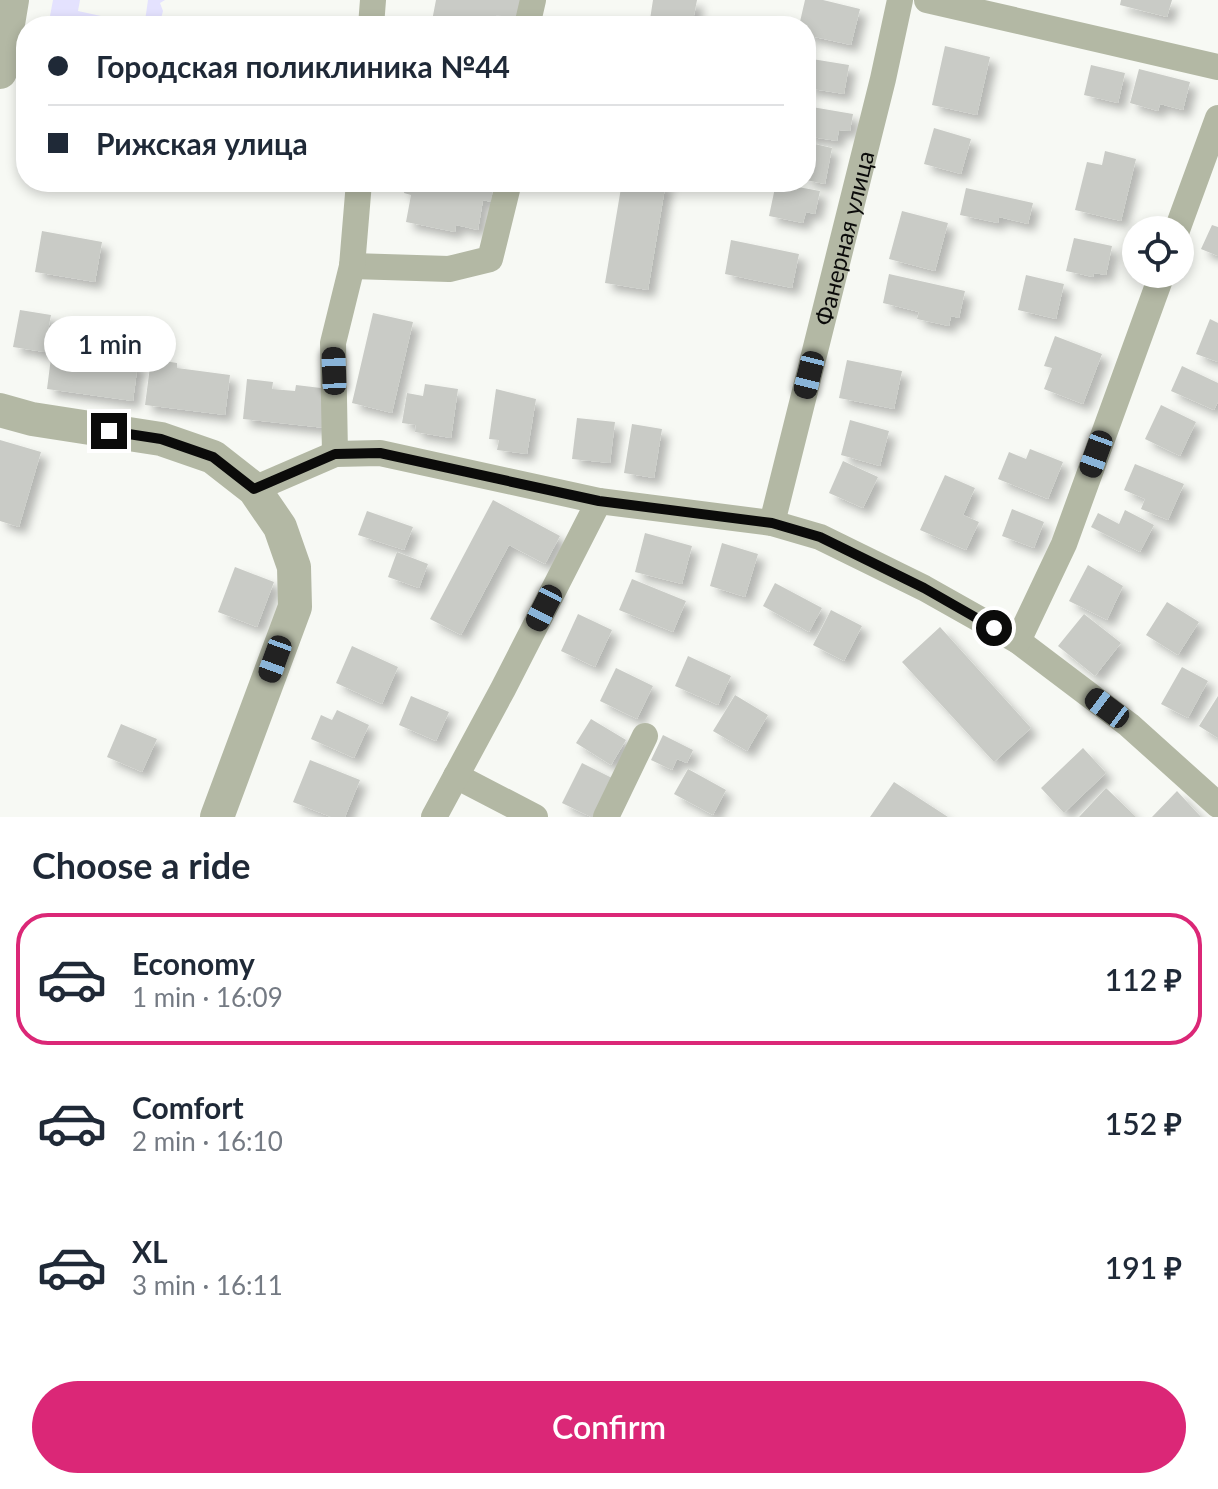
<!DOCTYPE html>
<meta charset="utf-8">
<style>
body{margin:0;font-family:Lato,sans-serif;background:#f6f6f7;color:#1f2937;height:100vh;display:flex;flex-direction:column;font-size:30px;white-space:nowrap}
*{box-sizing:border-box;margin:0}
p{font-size:26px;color:#747a83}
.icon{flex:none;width:44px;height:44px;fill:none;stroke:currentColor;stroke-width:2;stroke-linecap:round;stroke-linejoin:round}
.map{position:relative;height:817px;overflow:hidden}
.panel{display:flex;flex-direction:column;background:#fff;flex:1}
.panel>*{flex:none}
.top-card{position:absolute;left:16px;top:16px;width:800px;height:176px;border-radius:32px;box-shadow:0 4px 12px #0003;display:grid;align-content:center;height:176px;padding:0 32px;background:#fff}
.tools{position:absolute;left:1122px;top:216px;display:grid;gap:16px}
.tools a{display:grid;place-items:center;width:72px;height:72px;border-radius:50%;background:#fff;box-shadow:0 4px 12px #0003;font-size:40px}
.end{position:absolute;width:36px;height:36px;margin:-18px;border:10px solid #0b0b0a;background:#fff;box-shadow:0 0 0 4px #fff}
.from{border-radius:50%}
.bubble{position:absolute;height:56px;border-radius:28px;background:#fff;box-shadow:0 4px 12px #0003;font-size:26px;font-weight:600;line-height:56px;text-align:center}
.car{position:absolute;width:24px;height:48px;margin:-24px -12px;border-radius:10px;box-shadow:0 0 6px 2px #0007;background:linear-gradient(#222 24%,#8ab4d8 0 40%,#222 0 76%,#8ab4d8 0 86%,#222 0)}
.top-card b{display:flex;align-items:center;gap:28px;height:76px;font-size:30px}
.top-card b+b{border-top:2px solid #e0e1e3}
.top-card i{width:20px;height:20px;background:#1f2937}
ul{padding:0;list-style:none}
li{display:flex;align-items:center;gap:24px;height:132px;margin:0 16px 12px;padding:0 16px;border:4px solid transparent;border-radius:32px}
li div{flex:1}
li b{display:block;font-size:30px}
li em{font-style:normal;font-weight:600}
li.on{border-color:#db2777}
li>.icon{width:72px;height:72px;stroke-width:1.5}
h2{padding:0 32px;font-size:36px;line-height:96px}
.primary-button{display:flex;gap:16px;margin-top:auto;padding:16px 32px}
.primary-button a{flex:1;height:92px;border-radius:48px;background:#db2777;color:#fff;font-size:32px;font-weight:600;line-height:92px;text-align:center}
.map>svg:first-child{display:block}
</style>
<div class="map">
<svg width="1218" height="817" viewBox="0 0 1218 817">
<defs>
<filter id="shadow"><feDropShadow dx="7" dy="7" stdDeviation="4" flood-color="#0004"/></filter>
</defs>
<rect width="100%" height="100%" fill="#f7f9f4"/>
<!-- green -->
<path fill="#e4e2fe" d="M53,0H80L78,11L133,23L135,26H99L50,16Z
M148,0H165L160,3L163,11L159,26H150L145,21Z"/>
<!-- building -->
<path fill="#c9cbc6" filter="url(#shadow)" d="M436,0H523L522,19L495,15L493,26H431Z
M653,0H697L692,26H649Z
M805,0H823L860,9L851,45L806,35V26H799Z
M1121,0H1172L1167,17L1120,5Z
M945,46L990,57L977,115L932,105Z
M812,59L849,65L844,94L807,88Z
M1091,65L1125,73L1118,103L1084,95Z
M1139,69L1190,82L1183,110L1160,104L1158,111L1130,103Z
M806,106L853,114L850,131L839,130L837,141L806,136Z
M934,128L971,139L961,174L924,164Z
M806,142L832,148L825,184L806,180Z
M1105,151L1136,159L1121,221L1075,210L1087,162L1102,165Z
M406,182H494L491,202L483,200L478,230L456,225L455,232L406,222L411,195L404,193Z
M622,182H666L648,290L605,283Z
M776,183L820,191L815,214L806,212L803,223L769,216Z
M966,188L1033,203L1028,224L999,217L998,223L960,215Z
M902,211L948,223L935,271L889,259Z
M1212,225L1218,227V256L1201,249Z
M42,231L102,242L95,282L35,272Z
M1074,238L1112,246L1106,275L1094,273L1093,277L1066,271Z
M731,240L799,254L792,288L725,274Z
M889,274L965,291L959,318L951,316L949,326L917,319L919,312L883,303Z
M1026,275L1064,284L1056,319L1018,310Z
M20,310L51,315L44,352L13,347Z
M373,313L413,322L392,413L352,403Z
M1210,319L1218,323V362L1196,354Z
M1055,336L1102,354L1083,404L1044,389L1052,368L1044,366Z
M52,350L77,354L76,363L105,367L106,358L138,363L133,401L47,389Z
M151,359L177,363V368L230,375L225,415L145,405Z
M847,360L902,371L894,409L839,398Z
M1182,366L1218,383V402L1214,410L1171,391Z
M247,379L273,382L272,389L295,391L296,385L329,389L325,428L243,419Z
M425,384L458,389L451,438L415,432L416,425L402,423L407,393L423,396Z
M496,389L536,399L527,454L497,450L499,440L489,439Z
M1161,405L1196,422L1180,456L1145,439Z
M577,418L615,422L610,463L572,459Z
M850,420L889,431L880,466L841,455Z
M632,424L662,429L654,478L624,473Z
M0,440L41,452L19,527L0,521Z
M1030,449L1063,462L1048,499L998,479L1009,452L1026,459Z
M843,461L878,477L863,508L829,493Z
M1135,464L1184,484L1168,520L1141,509L1145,499L1124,490Z
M945,475L975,488L963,515L979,522L966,550L920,530Z
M493,500L560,536L545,564L509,545L461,635L430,619Z
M1012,509L1044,522L1034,548L1002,536Z
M1125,510L1154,525L1140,552L1091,527L1098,513L1119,524Z
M367,511L413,527L404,550L358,535Z
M645,533L692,546L682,584L635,572Z
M722,543L758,554L745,597L710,586Z
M397,552L428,564L419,588L388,577Z
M1088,565L1123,586L1107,620L1069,601Z
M235,567L274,582L257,627L218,612Z
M632,579L686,601L673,632L619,610Z
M775,583L822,608L809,632L763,606Z
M1167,602L1199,622L1178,655L1146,635Z
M831,610L862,626L844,661L813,645Z
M578,614L612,630L595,667L561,651Z
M1084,614L1121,643L1095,676L1058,646Z
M940,627L1031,728L994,762L902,662Z
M352,646L398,667L382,704L336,683Z
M688,656L731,676L718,705L675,686Z
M1182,667L1208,681L1188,718L1161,704Z
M616,668L653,686L637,719L600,701Z
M735,695L768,715L747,751L713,731Z
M411,696L449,712L436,741L399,725Z
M1218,696V738L1199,726Z
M337,710L369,725L354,758L311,739L321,715L332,720Z
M591,719L626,740L611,765L576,743Z
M121,724L157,739L142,772L107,757Z
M663,735L693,750L687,763L677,759L672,770L651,760Z
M1083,748L1106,773L1064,813L1041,788Z
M310,760L360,780L345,817H331L293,802Z
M582,763L616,780L598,817H591L562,803Z
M688,769L726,790L713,815L674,794Z
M894,782L948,817H870Z
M1106,788L1136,817H1079Z
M1177,791L1201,817H1152Z"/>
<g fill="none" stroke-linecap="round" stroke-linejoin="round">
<!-- minor -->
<g stroke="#b3b8a4" stroke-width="26">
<path d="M927,0L1218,67"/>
<path d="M371,26L373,0"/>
<path d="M527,26L533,0"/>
<path d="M1177,230L1218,118"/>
<path d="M352,266L449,269L490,259L507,190L504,182"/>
<path d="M335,454L333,343L352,266L359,182"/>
<path d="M254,489L335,454L380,453L599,501L772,523L820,537L924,588L1018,641L1129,725L1218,805"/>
<path id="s1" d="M772,523L883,79L900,0"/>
<path d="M1018,641L1064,544L1162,274"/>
<path d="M456,776L535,817"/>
<path d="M434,817L503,689L599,501"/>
<path d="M606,817L645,736"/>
</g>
<!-- tertiary -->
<path stroke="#b3b8a4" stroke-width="34" d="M0,72L12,0
M0,410L32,419L161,439L213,457L254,489L280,527L294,567L295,607L217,817"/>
</g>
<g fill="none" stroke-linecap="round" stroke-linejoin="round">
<!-- route -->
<path stroke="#0b0b0a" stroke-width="10" d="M109,431L161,439L213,457L254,489L335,454L380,453L599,501L772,523L820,537L924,588L994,628"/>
</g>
<g text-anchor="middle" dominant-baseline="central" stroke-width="7" stroke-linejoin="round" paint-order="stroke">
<!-- street labels -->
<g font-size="24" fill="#0b0b0a" stroke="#f7f9f4">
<text stroke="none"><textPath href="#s1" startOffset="294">Фанерная улица</textPath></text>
</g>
</g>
</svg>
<div class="tools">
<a><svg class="icon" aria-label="locate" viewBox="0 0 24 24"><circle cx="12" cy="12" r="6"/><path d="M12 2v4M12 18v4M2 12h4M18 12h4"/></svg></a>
</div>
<i class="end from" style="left:994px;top:628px"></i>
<i class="end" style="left:109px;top:431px"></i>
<div class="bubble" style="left:44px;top:316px;width:132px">1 min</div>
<i class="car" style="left:334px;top:371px;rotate:358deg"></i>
<i class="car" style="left:809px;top:375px;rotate:194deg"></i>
<i class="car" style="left:1096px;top:454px;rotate:200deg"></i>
<i class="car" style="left:544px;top:608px;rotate:207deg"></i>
<i class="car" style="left:275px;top:659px;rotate:200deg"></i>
<i class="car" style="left:1107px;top:708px;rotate:307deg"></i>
<div class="top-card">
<b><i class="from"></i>Городская поликлиника №44</b>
<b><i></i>Рижская улица</b>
</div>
</div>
<section class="panel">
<h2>Choose a ride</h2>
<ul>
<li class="on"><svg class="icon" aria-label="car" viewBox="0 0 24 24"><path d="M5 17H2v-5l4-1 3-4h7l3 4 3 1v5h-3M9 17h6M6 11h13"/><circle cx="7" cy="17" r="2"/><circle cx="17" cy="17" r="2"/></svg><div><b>Economy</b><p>1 min · 16:09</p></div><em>112 ₽</em></li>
<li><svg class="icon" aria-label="car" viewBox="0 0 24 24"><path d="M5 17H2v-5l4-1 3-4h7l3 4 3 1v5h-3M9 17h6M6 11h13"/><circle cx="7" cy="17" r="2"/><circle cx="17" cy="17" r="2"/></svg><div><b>Comfort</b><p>2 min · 16:10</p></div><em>152 ₽</em></li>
<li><svg class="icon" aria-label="car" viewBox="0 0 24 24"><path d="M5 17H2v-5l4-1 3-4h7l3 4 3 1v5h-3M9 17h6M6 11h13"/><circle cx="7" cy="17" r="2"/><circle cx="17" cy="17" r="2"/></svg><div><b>XL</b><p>3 min · 16:11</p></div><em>191 ₽</em></li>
</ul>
<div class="primary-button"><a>Confirm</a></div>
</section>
